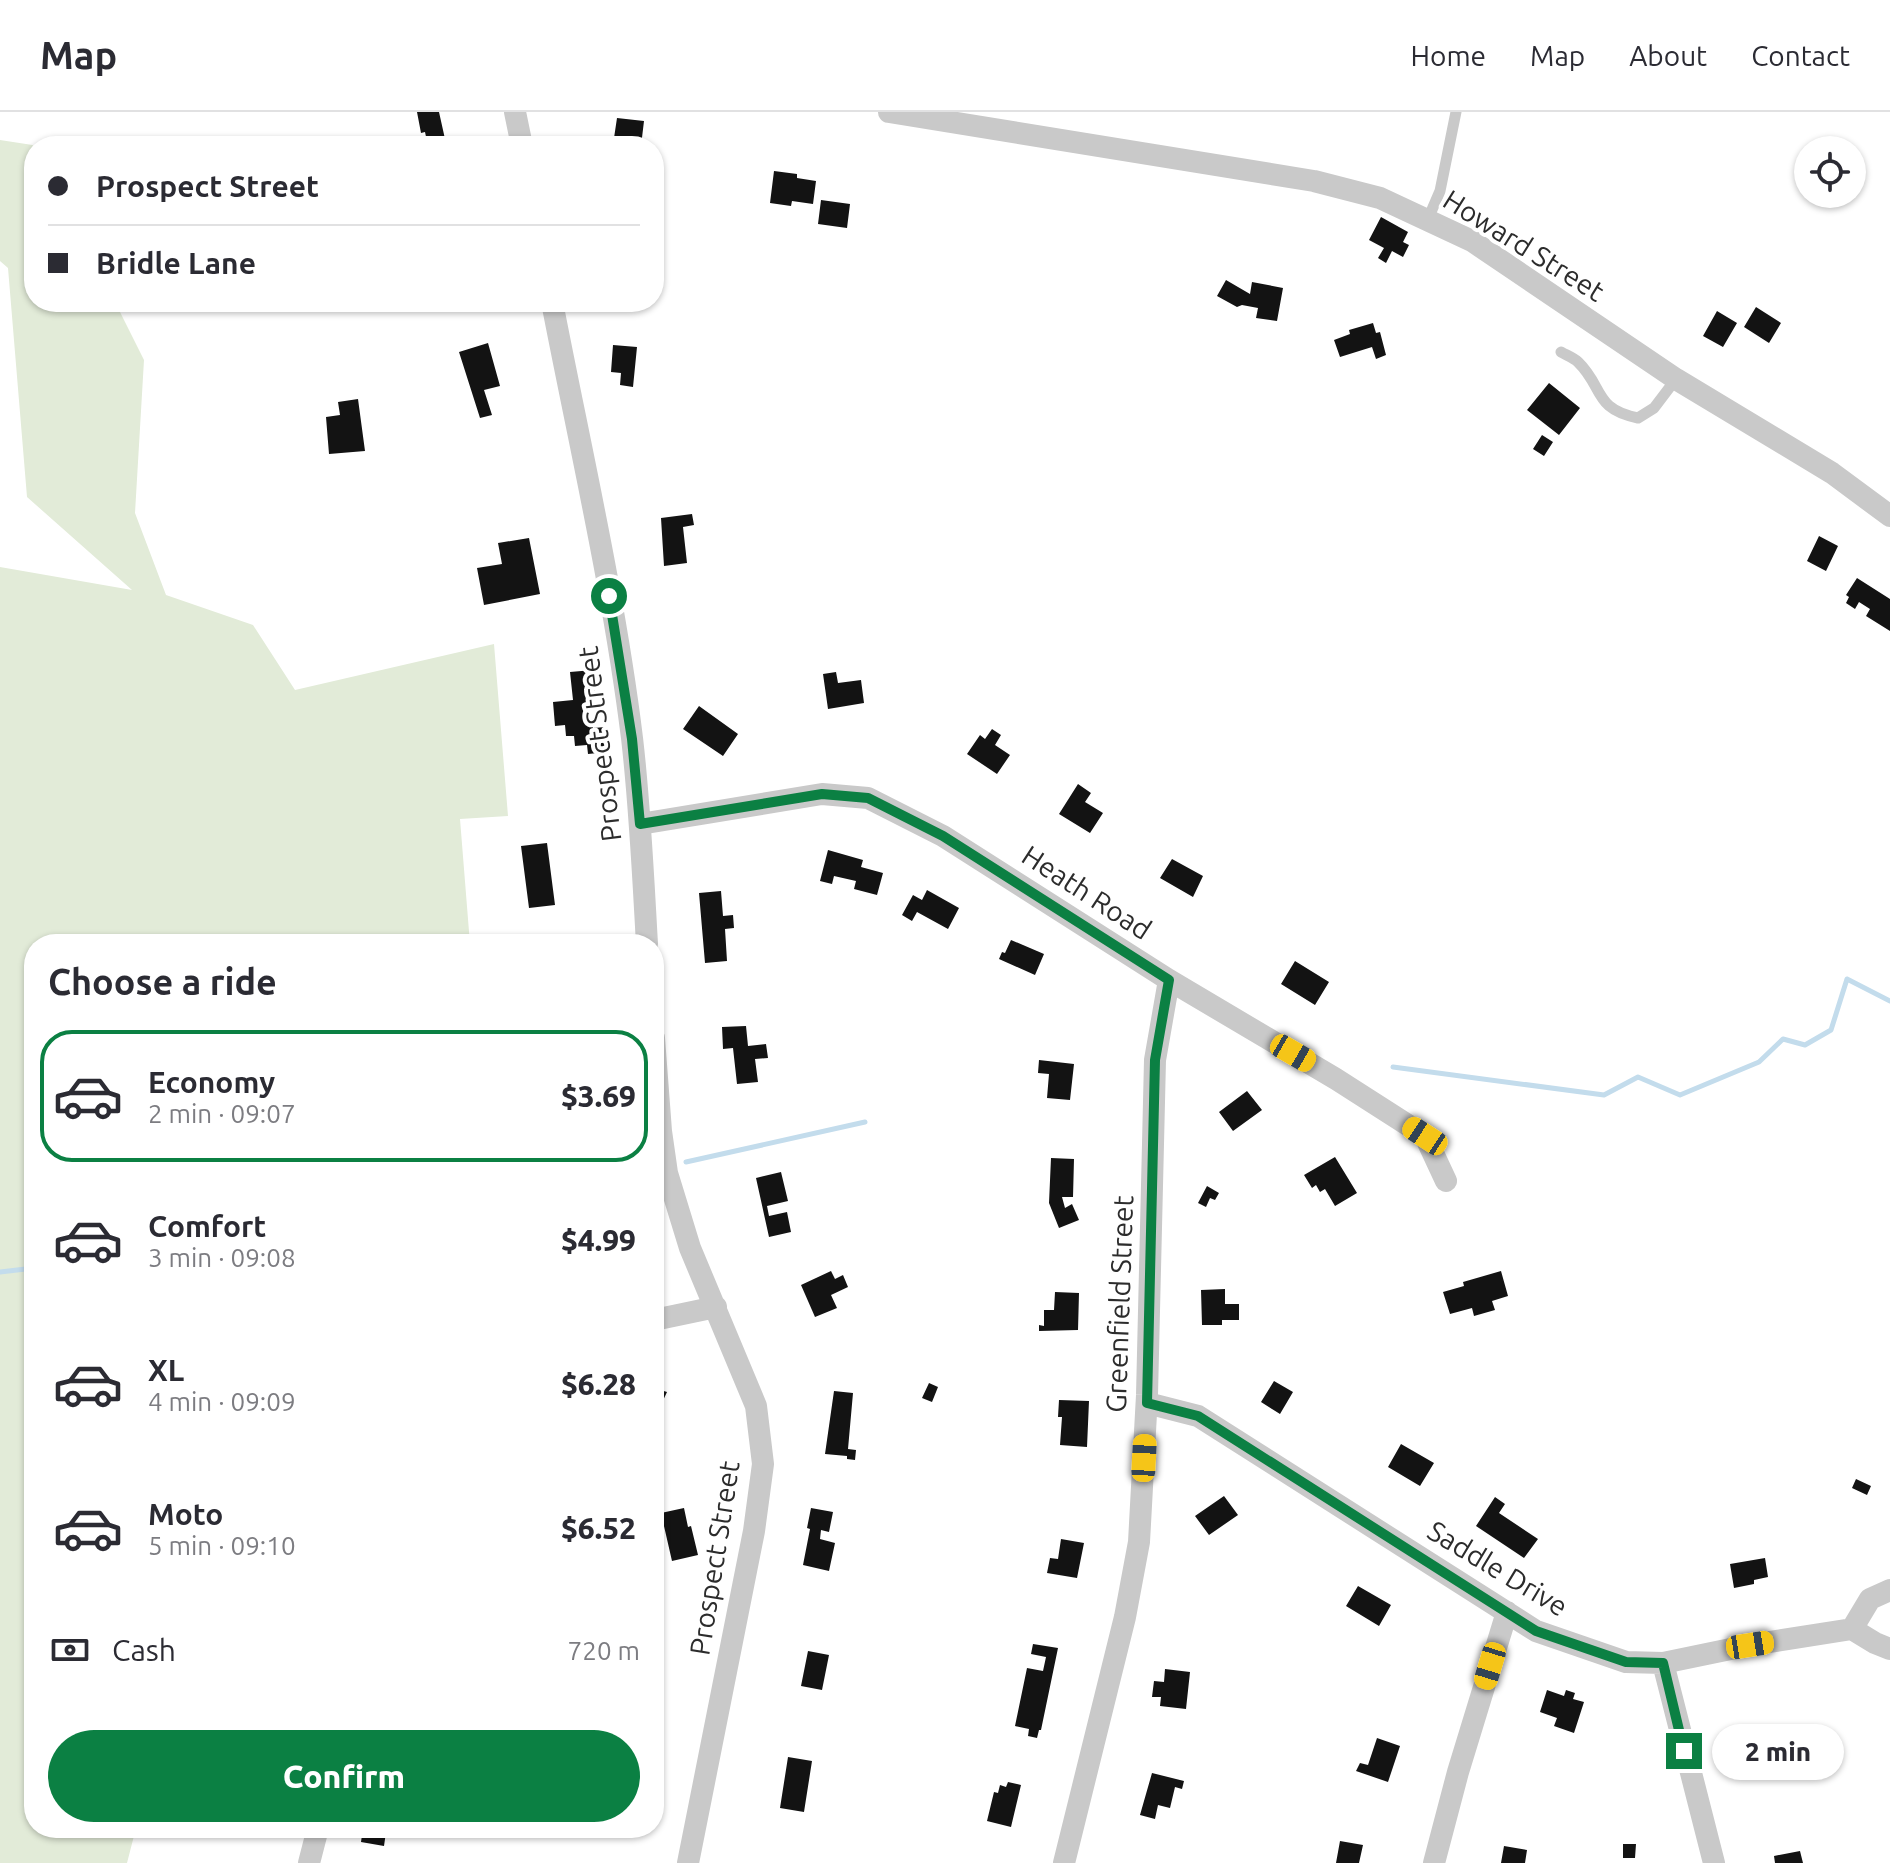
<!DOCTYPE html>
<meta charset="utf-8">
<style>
body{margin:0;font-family:Ubuntu,sans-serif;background:#f7f7f7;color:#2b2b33;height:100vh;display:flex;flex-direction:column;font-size:30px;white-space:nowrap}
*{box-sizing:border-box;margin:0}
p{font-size:26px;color:#7c7c81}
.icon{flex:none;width:44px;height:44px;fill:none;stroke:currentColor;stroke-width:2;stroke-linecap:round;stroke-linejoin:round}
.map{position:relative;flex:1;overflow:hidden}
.details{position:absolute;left:24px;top:822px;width:640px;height:904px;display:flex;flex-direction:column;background:#fff;border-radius:32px;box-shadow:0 2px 6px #0004}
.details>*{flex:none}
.top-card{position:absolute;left:24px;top:24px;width:640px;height:176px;border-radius:32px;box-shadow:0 2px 6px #0004;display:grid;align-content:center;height:176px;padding:0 24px;background:#fff}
.controls{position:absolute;left:1794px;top:24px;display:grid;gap:16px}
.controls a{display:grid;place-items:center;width:72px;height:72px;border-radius:50%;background:#fff;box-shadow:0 2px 6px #0004;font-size:40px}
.end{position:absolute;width:36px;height:36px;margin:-18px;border:10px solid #0b8043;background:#fff;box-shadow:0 0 0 4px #fff}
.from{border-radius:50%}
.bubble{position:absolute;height:56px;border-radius:28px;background:#fff;box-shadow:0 2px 6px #0004;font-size:26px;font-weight:800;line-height:56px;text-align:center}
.car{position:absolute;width:24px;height:48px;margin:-24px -12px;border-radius:10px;box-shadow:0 0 6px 2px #0007;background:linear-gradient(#f5c518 24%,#345 0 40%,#f5c518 0 76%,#345 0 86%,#f5c518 0)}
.top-card b{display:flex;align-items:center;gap:28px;height:76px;font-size:30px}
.top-card b+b{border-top:2px solid #e1e1e2}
.top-card i{width:20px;height:20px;background:#2b2b33}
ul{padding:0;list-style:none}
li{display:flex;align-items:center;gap:24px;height:132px;margin:0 16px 12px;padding:0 8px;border:4px solid transparent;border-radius:32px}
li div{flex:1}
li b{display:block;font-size:30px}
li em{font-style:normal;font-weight:800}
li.on{border-color:#0b8043}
li>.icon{width:72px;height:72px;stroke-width:1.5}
h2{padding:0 24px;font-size:36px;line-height:96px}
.pay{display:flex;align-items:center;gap:20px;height:88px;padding:0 24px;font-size:30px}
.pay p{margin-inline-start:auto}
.cta{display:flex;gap:16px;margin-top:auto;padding:16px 24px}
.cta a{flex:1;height:92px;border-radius:48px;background:#0b8043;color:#fff;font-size:32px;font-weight:800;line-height:92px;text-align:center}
header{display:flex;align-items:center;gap:48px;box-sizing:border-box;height:112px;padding:0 40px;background:#fff;border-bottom:2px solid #e1e1e2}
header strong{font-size:38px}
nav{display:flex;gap:44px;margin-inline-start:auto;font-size:28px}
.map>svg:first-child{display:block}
</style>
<header>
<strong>Map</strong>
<nav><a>Home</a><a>Map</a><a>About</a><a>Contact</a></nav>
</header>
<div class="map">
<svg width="1890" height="1751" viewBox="0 0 1890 1751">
<rect width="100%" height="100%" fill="#fff"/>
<!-- green -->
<path fill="#e2ebd8" d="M0,28L39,34H34V190H115L144,248L135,401L166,483L253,513L295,578L494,532L508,704L460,707L470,832H34V1716H136L127,1751H0V455L132,478L27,385L8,156L0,149Z"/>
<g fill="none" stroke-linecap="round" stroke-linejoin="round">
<!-- stream -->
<path stroke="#c3dcec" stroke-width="5" d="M1393,955L1604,983L1638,965L1680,983L1759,950L1783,927L1805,933L1831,918L1847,867L1890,889
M686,1050L865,1010
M0,1160L34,1156"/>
</g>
<!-- building -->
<path fill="#131313" d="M417,0H439L445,27L449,26L451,34H428L425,20L421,21Z
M617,6L644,9L641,34H619L620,27L614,26Z
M774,59L797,62V66L816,69L813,92L792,89L791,94L770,91Z
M821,88L850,92L847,116L818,112Z
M1381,105L1408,120L1403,130L1409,133L1403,145L1392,139L1386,151L1378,146L1384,136L1369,128Z
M1226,168L1250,182L1252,170L1283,176L1277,209L1256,206L1258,196L1242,193L1237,195L1217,184Z
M1756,195L1781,211L1769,231L1744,215Z
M1717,199L1737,211L1723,235L1703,224Z
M1373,211L1376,221L1380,220L1386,243L1376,247L1372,235L1340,245L1334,228L1350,222L1349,218Z
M488,231L500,274L484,278L492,303L480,306L459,240Z
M613,233L637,235L633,275L620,273L621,261L611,260Z
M1549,271L1580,296L1559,323L1527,298Z
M358,287L365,339L329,342L326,305L340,303L338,290Z
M1542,323L1553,330L1544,344L1533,337Z
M692,402L694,413L683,415L687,451L664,454L661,406Z
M1819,424L1838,434L1826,459L1807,449Z
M529,426L540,482L484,493L477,456L502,452L498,431Z
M1857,466L1890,487V519L1866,504L1870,497L1859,490L1855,497L1846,491L1849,485L1846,483Z
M593,558L596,587L590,588L593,616L606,615L608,640L588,642L587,633L575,634L574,624H566L565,613L555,614L553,590L573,588L570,560Z
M836,560L838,571L861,568L864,591L828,597L823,562Z
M699,594L738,622L723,644L683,617Z
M992,617L1001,623L995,633L1010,643L997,662L967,642L980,623L985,627Z
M1078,672L1091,681L1085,690L1103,701L1090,721L1059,702Z
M547,731L555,793L529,796L521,734Z
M828,738L863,748L861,755L883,761L877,783L854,777L856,769L834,764L832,772L820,769Z
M1172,747L1203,764L1193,785L1160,766Z
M927,778L959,796L948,817L917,800L912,809L902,803L913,783L922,788Z
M721,779L723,804L733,803L734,816L725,817L727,849L705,851L699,781Z
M1011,828L1044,842L1035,863L999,847L1002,840L1005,841Z
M1295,849L1329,870L1315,893L1281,872Z
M746,914L748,934L766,932L768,946L755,947L758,970L737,972L733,936L723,937L722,915Z
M1039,948L1074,952L1070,988L1047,986L1049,962L1038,961Z
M1247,979L1262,998L1233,1019L1219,1000Z
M1335,1045L1357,1081L1335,1094L1325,1077L1320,1080L1316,1073L1312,1076L1304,1063Z
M1051,1046L1074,1047L1073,1085H1062L1065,1096L1072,1092L1079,1108L1059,1116L1049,1091Z
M781,1060L788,1089L767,1094L769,1104L787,1100L791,1120L769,1125L756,1066Z
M1207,1074L1219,1081L1215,1088L1210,1086L1206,1095L1198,1091Z
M831,1159L835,1167L843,1163L848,1175L831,1183L837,1196L815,1205L801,1173Z
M1501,1159L1508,1184L1492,1189L1495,1198L1474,1204L1472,1196L1450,1202L1443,1180L1464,1174L1463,1170Z
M1225,1177V1192H1239V1208H1222V1213H1202L1201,1178Z
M1055,1180L1079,1181L1078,1218L1039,1219V1213L1044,1214V1198H1054Z
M1274,1269L1293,1280L1280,1302L1261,1290Z
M929,1271L938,1275L932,1290L922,1286Z
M654,1276L667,1280L659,1297L654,1299Z
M834,1279L853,1281L848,1337L856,1338L855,1348L847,1347V1344L825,1342Z
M1059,1288L1089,1289L1087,1335L1060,1333L1062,1305H1058Z
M1401,1332L1434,1351L1420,1374L1388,1355Z
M1856,1367L1871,1374L1867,1383L1852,1376Z
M1224,1384L1238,1403L1209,1423L1195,1404Z
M1495,1385L1505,1392L1499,1401L1538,1427L1524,1446L1476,1414Z
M684,1396L688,1415L691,1414L698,1443L672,1449L661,1401Z
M811,1396L833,1400L829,1420L821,1418L820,1427L835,1431L829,1459L803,1453L810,1417L807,1416Z
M1061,1427L1084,1431L1077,1466L1047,1461L1050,1446L1058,1447Z
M1765,1446L1768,1465L1754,1468V1472L1734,1476L1730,1452Z
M1358,1474L1391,1493L1379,1514L1346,1494Z
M1033,1532L1058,1536L1041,1618H1039L1037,1626L1028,1624L1029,1617L1015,1614L1027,1556L1043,1559L1046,1545L1031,1542Z
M654,1535L663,1537L657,1581H654Z
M808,1539L829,1543L822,1578L801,1574Z
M1165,1557L1190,1560L1186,1597L1160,1594L1161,1585H1152L1154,1569L1164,1570Z
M1547,1578L1564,1584L1566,1578L1575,1581L1573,1587L1584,1590L1574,1621L1554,1614L1557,1606L1540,1600Z
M1764,1614L1789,1616L1788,1638H1801L1800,1653L1762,1650Z
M1377,1626L1400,1634L1388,1670L1356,1659L1360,1651L1368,1653Z
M788,1645L812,1649L804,1700L780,1696Z
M1152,1661L1184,1669L1182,1677L1175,1675L1170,1696L1158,1693L1155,1707L1140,1703Z
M1008,1670L1021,1673L1011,1715L987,1709L994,1680L998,1681L1000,1673L1006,1675Z
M363,1716H403L402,1723L386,1720L384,1734L361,1730Z
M1340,1729L1363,1733L1359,1751H1336Z
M1623,1732H1636L1635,1746H1623Z
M1504,1734L1527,1738L1525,1751H1501Z
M1800,1739L1803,1751H1775L1774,1744Z"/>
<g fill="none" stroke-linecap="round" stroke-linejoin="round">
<!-- lane -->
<path stroke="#c9c9c9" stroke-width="11" d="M1428,107L1440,79L1456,0
M1561,240C1566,243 1574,246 1578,250C1604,275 1593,297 1638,306L1654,296L1676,267"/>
<!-- street -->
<path stroke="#c9c9c9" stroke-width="22" d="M515,0L522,34
M889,0L1314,69L1380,86L1472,129L1676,267L1832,361L1890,404
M552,190C580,335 614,480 632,626C640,694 643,763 647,832
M640,712L822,682L868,686L943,724L1169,868L1336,967L1425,1024L1446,1069
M654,926L661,1019L667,1061L690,1136L756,1294L763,1352L754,1419L688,1751
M654,1208L716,1195
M1147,1291L1198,1304L1536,1519L1626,1550L1663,1551L1750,1533L1852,1517L1875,1531L1890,1537
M1852,1517L1870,1487L1890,1478
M1663,1551L1714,1751
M309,1751L318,1716
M1064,1751L1125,1505L1139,1430L1147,1283L1155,948L1169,868
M1434,1751L1458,1660L1507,1500"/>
</g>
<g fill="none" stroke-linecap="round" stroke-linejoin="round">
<!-- route -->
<path stroke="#0b8043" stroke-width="10" d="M609,484L632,627L640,712L822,682L868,686L943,724L1169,868L1155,948L1147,1291L1198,1304L1536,1519L1626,1550L1663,1551L1684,1639"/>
</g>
<g text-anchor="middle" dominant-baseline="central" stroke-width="8" stroke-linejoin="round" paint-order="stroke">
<!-- street labels -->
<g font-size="28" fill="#2c2c2c" stroke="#fff">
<text transform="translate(1524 133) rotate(32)">Howard Street</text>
<text transform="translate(599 632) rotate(-97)">Prospect Street</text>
<text transform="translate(1087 780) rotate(33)">Heath Road</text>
<text transform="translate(1119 1192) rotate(-88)">Greenfield Street</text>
<text transform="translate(714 1446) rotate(-81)">Prospect Street</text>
<text transform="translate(1498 1456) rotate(31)">Saddle Drive</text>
</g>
</g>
</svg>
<div class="controls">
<a><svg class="icon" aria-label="locate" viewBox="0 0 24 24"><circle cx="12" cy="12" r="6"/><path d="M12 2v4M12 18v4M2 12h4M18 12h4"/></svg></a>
</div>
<i class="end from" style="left:609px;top:484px"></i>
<i class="end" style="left:1684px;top:1639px"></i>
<div class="bubble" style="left:1712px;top:1612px;width:132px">2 min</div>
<i class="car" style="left:1293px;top:941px;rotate:120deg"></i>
<i class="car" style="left:1425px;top:1024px;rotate:303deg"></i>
<i class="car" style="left:1144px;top:1346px;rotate:3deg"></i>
<i class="car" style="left:1750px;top:1533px;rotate:81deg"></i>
<i class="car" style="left:1490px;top:1554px;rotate:197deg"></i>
<div class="top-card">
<b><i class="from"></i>Prospect Street</b>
<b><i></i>Bridle Lane</b>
</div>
<section class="details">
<h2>Choose a ride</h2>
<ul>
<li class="on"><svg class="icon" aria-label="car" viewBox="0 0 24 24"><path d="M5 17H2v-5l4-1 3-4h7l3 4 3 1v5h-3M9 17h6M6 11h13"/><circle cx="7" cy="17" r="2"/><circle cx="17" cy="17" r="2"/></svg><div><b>Economy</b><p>2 min · 09:07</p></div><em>$3.69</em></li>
<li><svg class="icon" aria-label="car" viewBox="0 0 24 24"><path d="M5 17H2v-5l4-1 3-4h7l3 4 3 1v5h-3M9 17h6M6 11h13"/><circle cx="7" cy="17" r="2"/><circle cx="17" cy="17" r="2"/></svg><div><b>Comfort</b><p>3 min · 09:08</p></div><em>$4.99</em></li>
<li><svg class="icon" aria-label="car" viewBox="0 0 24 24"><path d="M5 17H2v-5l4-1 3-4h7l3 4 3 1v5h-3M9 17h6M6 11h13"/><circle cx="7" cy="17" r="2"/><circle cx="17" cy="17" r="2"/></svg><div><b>XL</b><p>4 min · 09:09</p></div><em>$6.28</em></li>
<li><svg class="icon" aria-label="car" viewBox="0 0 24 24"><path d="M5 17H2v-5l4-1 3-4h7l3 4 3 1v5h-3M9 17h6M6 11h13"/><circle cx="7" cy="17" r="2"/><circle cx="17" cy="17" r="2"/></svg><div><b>Moto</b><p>5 min · 09:10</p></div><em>$6.52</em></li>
</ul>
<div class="pay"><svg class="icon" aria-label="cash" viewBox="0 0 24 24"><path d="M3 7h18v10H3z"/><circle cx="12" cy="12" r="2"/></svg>Cash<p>720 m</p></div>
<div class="cta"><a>Confirm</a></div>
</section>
</div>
